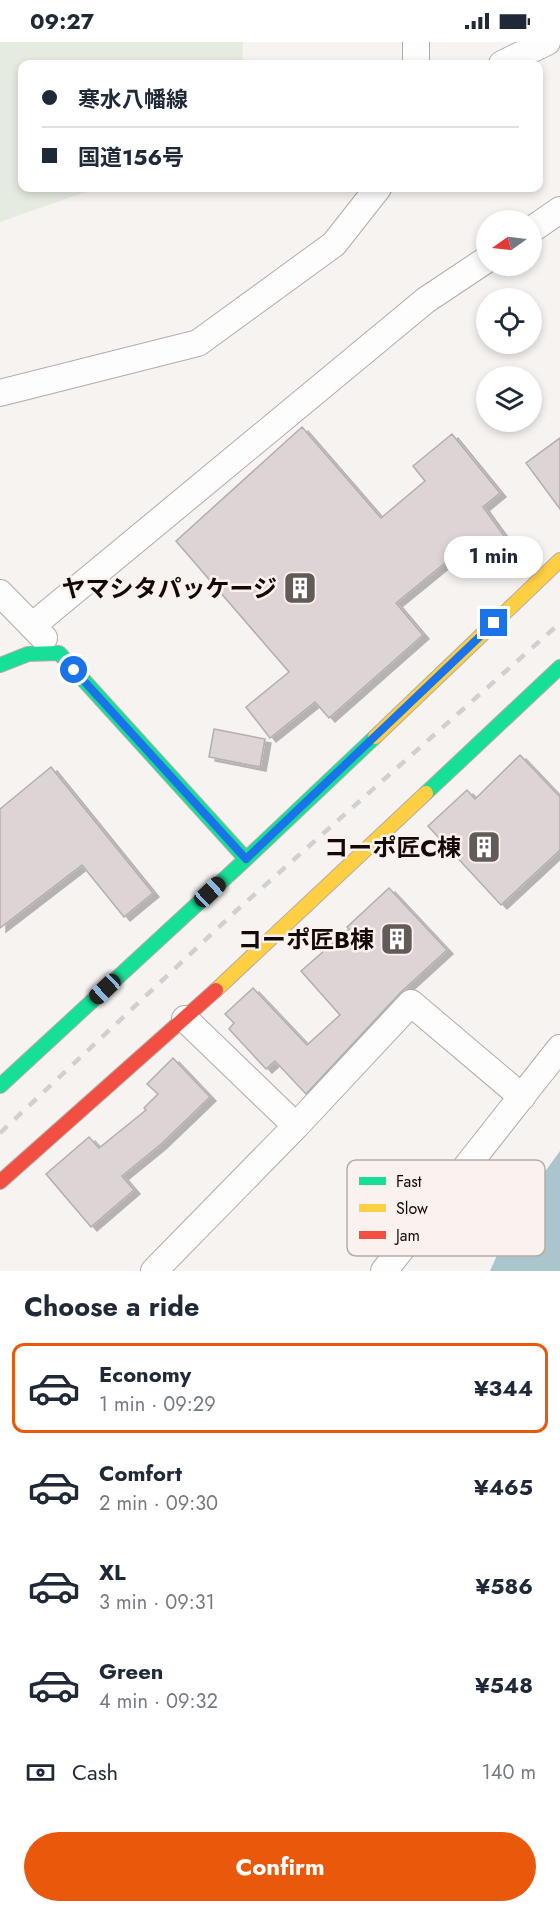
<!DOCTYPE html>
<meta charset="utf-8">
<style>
body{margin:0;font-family:Jost,"Noto Sans JP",sans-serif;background:#f2f2f3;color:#1f2937;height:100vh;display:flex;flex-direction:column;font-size:22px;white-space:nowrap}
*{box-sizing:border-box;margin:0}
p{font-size:20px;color:#747a83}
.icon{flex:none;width:33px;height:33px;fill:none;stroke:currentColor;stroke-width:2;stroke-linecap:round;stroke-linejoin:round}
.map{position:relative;height:1229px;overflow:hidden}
.drawer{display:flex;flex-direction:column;background:#fff;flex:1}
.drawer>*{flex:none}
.top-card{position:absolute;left:18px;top:18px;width:525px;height:132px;border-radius:12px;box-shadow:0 3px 9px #0003;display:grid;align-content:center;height:132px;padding:0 24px;background:#fff}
.needle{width:39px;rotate:256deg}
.controls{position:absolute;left:476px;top:168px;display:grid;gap:12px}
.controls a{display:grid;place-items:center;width:66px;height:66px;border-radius:50%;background:#fff;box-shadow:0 3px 9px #0003;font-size:30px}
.end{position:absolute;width:27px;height:27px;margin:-14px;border:8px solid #1a73e8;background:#fff;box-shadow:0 0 0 3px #fff}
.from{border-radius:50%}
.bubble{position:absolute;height:42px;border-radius:21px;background:#fff;box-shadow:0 3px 9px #0003;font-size:20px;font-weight:700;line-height:42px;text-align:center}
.car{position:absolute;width:18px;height:36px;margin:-18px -9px;border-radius:8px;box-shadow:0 0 4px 2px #0007;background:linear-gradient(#222 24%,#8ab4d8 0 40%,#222 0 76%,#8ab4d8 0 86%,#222 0)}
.top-card b{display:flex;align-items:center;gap:21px;height:57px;font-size:22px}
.top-card b+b{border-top:2px solid #e0e1e3}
.top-card i{width:15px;height:15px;background:#1f2937}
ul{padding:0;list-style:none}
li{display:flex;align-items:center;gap:18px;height:90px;margin:0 12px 9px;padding:0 12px;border:3px solid transparent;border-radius:12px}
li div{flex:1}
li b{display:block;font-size:22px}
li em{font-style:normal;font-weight:700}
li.active{border-color:#ea580c}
li>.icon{width:54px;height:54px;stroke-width:1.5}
h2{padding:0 24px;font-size:27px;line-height:72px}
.pay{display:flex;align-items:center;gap:15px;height:66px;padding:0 24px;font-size:22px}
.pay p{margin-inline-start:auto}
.cta{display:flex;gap:12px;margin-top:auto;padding:12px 24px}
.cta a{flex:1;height:69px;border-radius:36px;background:#ea580c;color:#fff;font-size:24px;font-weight:700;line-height:69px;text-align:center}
.status{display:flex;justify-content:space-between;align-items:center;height:42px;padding:0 30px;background:#fff;direction:ltr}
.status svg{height:16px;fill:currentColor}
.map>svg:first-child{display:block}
</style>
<div class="status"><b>09:27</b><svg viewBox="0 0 49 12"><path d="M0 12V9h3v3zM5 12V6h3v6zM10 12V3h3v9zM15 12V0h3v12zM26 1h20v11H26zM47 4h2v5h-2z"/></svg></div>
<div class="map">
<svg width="560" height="1229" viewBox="0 0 560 1229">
<defs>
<filter id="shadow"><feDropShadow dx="6" dy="4" stdDeviation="0" flood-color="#0004"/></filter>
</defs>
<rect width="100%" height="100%" fill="#f7f3f1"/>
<!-- green -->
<path fill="#e6ebe0" d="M0,0H243L242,22H22V146H97L0,180Z"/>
<!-- water -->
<path fill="#abc5cf" d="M560,1109V1229H490L517,1168Z"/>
<!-- building -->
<path fill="#ddd4d5" stroke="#b6adae" stroke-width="1.5" filter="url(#shadow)" d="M302,385L381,476L425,439L413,424L452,392L500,451L483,465L507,498L484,515L472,499L396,561L423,593L329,676L315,660L270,696L246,665L289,630L176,499Z
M560,396V467L526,421Z
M214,687L265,697L260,725L209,715Z
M520,713L560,755V808L501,863L428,784L467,748L475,757Z
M51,725L153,851L124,875L82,823L0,886V767Z
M389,846L447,908L400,951L306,1052L275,1019L266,1027L229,987L234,981L225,972L253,946L307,1003L340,973L301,929L349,887L347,885Z
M173,1016L210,1055L160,1103L122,1134L134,1148L91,1185L46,1132L89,1095L99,1106L146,1068L144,1066L158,1052L147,1042Z"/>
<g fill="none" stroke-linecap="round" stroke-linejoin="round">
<defs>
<path id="street" d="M416,22V0
M502,22L547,0
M531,188L560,168
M0,351L198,301L334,202L378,146
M0,551L44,596
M32,584L426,258L486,218
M185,977L296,1084
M154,1229L296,1084L411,961L522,1055
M384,1229L560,1006"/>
<path id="fast" d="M0,623L28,612L59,611L246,817
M426,751L560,625
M0,1044L246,817L375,695"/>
<path id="slow" d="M375,695L560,518
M216,948L426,751"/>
<path id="jam" d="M0,1140L216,948"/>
</defs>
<!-- street casing -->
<use href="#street" stroke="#b3aba7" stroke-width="28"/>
<!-- fast casing -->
<use href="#fast" stroke="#b3aba7" stroke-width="16"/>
<!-- slow casing -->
<use href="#slow" stroke="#b3aba7" stroke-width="16"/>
<!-- jam casing -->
<use href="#jam" stroke="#b3aba7" stroke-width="16"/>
<!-- street -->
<use href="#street" stroke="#fefdfd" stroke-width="26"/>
<!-- fast -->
<use href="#fast" stroke="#16e098" stroke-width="14"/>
<!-- slow -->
<use href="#slow" stroke="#ffcf43" stroke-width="14"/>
<!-- jam -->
<use href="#jam" stroke="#f24e42" stroke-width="14"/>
<!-- rail -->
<path stroke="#d2d0cf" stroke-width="4.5" stroke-dasharray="10 10" stroke-linecap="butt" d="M0,1091L236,869L560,581"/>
</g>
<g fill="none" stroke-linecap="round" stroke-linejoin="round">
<!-- route -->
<path stroke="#1a73e8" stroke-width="8" d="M74,628L246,817L494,581"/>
</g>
<!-- icons -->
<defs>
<symbol id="building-square" viewBox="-11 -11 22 22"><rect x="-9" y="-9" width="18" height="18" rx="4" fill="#635b57" stroke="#faf2ee"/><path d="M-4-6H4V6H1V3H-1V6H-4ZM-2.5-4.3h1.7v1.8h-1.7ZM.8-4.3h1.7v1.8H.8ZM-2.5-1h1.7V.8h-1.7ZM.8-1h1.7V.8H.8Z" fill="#fff"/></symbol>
</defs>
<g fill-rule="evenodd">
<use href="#building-square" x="281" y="527" width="38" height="38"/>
<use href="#building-square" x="465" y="786" width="38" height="38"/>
<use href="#building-square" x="378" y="878" width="38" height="38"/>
</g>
<g text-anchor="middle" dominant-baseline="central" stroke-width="5" stroke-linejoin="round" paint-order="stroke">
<!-- poi labels -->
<g font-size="24" font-weight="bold" fill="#140904" stroke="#faf2ee" text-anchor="end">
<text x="277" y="546">ヤマシタパッケージ</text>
<text x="461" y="805">コーポ匠C棟</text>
<text x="374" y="897">コーポ匠B棟</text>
</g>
</g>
<!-- legend -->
<rect x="347" y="1118" width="198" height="96" rx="9" fill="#faf2ee" stroke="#b5aca8" stroke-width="1.5"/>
<rect x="359" y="1135" width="27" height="8" fill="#16e098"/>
<rect x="359" y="1162" width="27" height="8" fill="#ffcf43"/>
<rect x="359" y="1189" width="27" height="8" fill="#f24e42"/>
<g font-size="16" fill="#140904">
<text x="396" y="1145">Fast</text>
<text x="396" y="1172">Slow</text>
<text x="396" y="1199">Jam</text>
</g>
</svg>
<div class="controls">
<a><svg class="needle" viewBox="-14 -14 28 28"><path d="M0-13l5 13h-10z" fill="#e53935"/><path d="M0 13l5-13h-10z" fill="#747a83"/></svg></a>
<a><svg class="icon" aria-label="locate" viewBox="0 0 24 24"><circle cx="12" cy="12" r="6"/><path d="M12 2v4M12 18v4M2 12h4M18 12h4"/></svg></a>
<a><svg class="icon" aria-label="layers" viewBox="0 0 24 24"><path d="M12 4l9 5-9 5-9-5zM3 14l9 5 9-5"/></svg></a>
</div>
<i class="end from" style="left:74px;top:628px"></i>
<i class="end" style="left:494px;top:581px"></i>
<div class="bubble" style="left:444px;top:494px;width:99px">1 min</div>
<i class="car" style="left:210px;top:850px;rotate:47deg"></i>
<i class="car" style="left:105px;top:947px;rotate:227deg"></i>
<div class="top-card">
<b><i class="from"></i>寒水八幡線</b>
<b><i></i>国道156号</b>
</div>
</div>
<section class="drawer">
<h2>Choose a ride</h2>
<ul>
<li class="active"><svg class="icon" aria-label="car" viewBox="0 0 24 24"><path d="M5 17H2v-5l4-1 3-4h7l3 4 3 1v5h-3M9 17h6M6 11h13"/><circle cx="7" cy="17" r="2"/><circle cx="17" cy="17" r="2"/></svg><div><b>Economy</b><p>1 min · 09:29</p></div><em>¥344</em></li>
<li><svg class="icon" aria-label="car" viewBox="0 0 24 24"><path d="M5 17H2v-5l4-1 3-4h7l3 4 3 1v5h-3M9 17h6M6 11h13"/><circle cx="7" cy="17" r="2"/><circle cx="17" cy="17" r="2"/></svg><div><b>Comfort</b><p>2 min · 09:30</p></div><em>¥465</em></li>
<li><svg class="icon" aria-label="car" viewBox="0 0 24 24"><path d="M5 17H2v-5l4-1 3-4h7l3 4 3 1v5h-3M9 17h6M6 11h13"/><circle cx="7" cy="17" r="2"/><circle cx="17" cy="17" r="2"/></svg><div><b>XL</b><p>3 min · 09:31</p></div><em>¥586</em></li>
<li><svg class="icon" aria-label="car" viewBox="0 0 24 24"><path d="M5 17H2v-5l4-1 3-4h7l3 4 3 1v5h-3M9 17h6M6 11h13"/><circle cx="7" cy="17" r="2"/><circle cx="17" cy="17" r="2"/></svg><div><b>Green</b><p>4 min · 09:32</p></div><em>¥548</em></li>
</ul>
<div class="pay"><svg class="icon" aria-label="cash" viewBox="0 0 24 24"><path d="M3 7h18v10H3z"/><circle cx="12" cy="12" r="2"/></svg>Cash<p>140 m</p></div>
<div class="cta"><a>Confirm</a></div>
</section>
